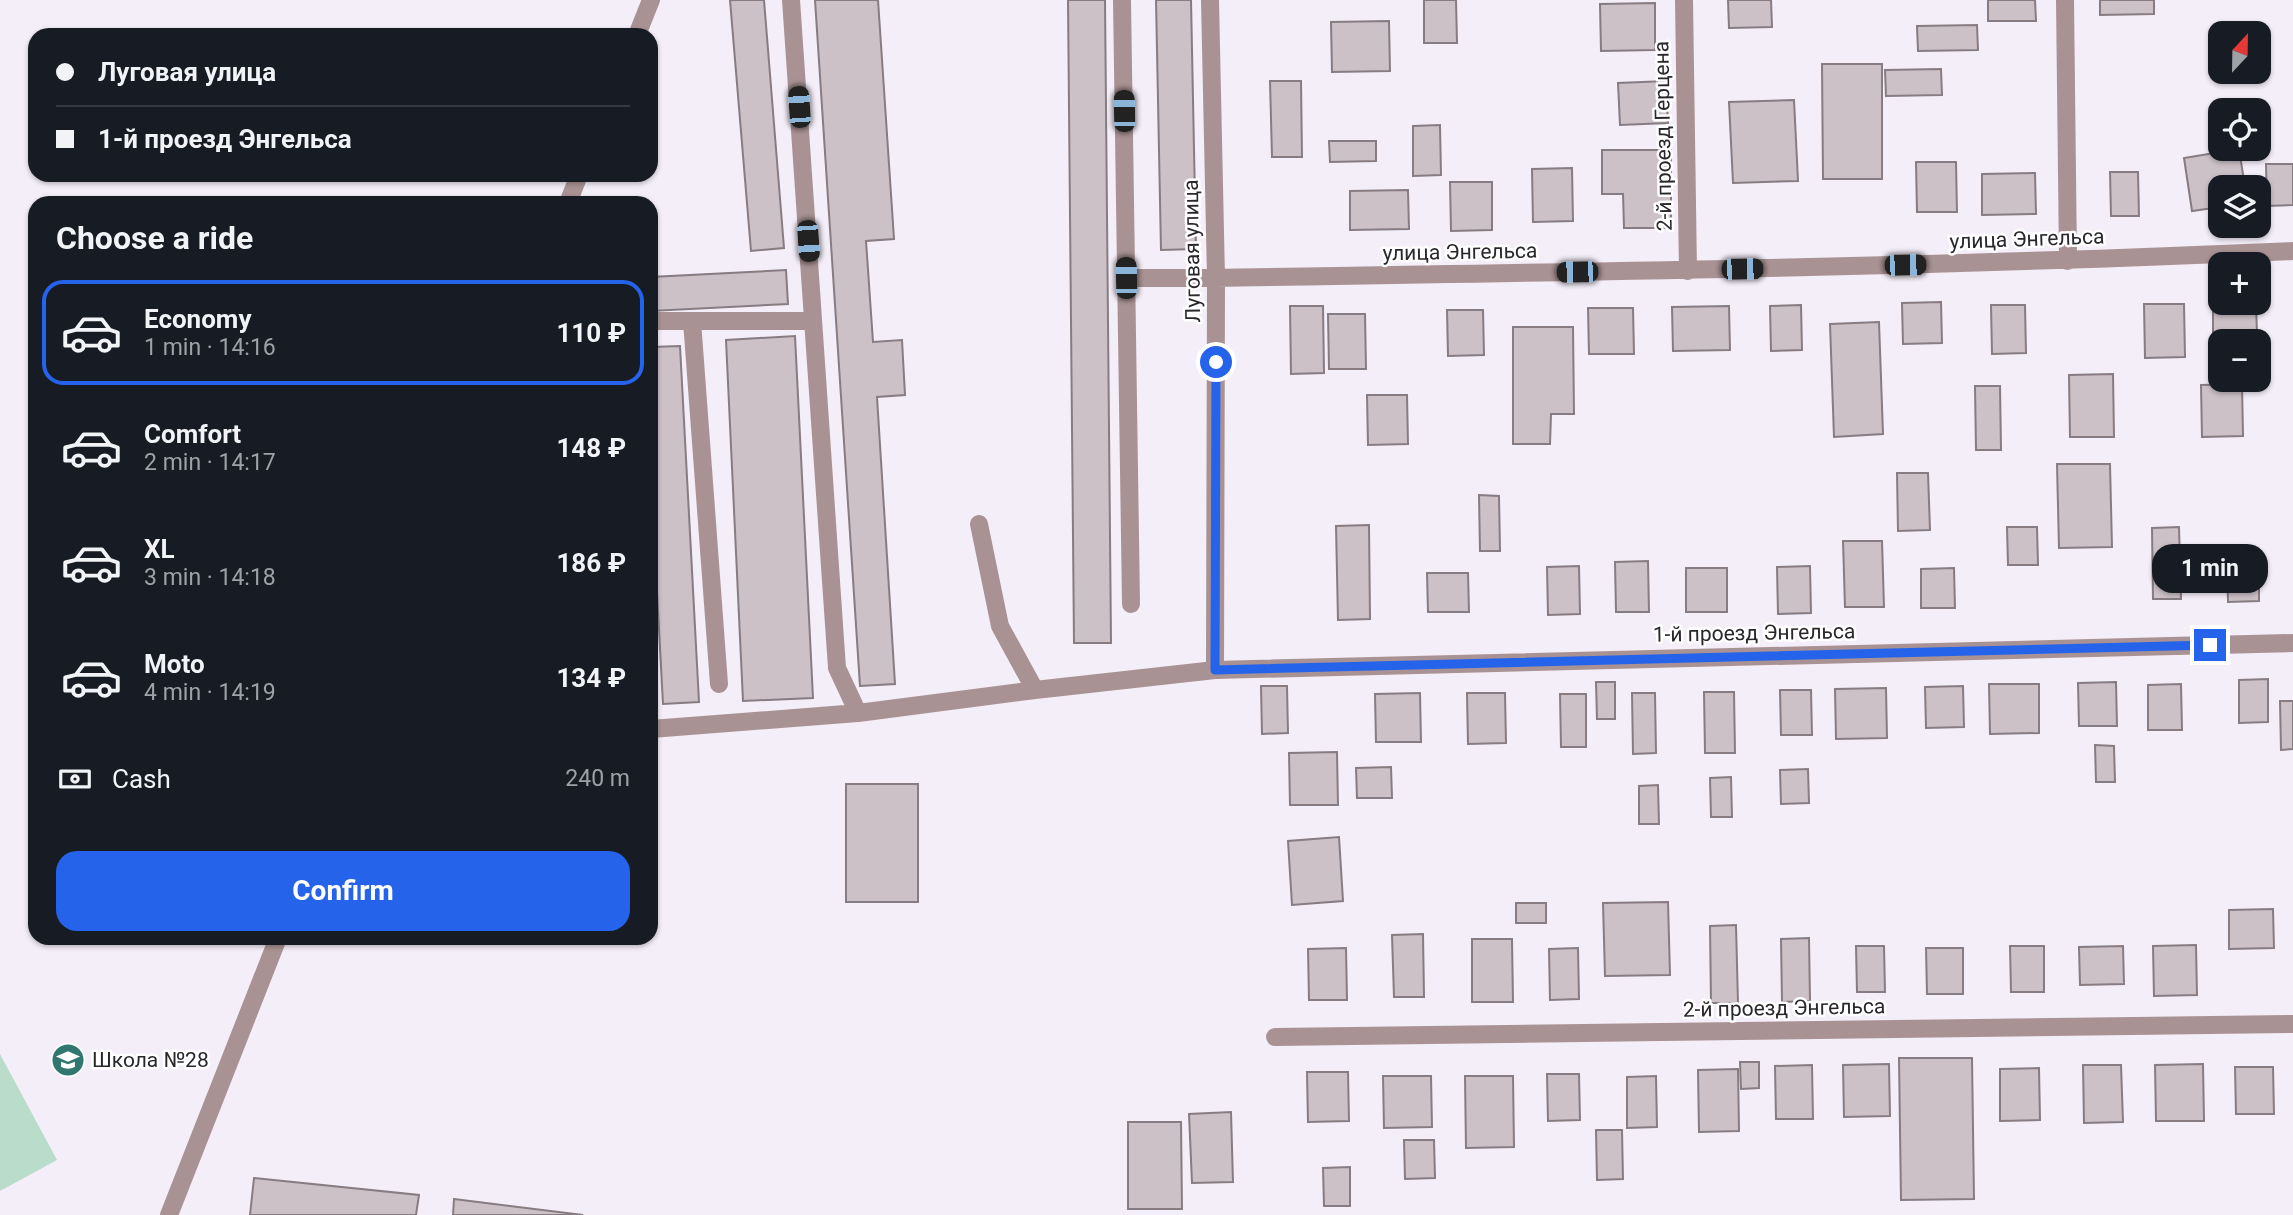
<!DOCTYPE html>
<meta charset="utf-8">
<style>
body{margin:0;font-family:Roboto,sans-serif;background:#242831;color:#f1f3f6;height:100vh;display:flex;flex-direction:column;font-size:26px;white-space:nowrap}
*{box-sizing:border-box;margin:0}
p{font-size:23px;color:#9ea1a6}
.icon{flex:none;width:38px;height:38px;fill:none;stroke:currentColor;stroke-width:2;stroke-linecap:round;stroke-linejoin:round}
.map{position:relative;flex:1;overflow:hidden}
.details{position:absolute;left:28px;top:196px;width:630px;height:749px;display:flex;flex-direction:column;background:#171b24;border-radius:21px;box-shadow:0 2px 5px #0004}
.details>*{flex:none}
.guide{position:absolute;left:28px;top:28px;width:630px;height:154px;border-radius:21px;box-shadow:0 2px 5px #0004;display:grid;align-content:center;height:154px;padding:0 28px;background:#171b24}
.needle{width:46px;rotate:22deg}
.fabs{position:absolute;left:2208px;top:21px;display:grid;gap:14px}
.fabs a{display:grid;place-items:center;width:63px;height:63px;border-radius:14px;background:#171b24;box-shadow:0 2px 5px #0004;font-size:35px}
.end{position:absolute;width:32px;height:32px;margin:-16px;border:9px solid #2563eb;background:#fff;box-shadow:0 0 0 4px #fff}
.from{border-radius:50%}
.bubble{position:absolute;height:49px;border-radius:21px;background:#171b24;box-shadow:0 2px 5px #0004;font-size:23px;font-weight:700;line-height:49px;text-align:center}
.car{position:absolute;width:21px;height:42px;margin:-21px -10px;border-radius:9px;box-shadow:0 0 5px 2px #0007;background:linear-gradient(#222 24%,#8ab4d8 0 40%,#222 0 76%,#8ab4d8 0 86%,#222 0)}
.guide b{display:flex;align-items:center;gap:24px;height:66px;font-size:26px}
.guide b+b{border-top:2px solid #363941}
.guide i{width:18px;height:18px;background:#f1f3f6}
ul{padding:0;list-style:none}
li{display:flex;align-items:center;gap:21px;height:105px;margin:0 14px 10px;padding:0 14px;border:4px solid transparent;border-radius:21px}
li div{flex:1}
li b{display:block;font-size:26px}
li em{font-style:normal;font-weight:700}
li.current{border-color:#2563eb}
li>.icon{width:63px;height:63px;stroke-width:1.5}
h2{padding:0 28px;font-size:32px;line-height:84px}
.pay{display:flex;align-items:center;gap:18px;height:77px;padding:0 28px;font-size:26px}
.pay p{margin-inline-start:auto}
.button{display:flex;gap:14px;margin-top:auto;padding:14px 28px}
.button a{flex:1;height:80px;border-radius:21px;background:#2563eb;color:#fff;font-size:28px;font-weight:700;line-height:80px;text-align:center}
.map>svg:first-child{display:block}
</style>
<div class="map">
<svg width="2293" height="1215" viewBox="0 0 2293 1215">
<rect width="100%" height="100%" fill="#f4eef8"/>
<!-- green -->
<path fill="#badccb" d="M0,1054L57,1160L0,1191Z"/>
<!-- building -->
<path fill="#ccc1c7" stroke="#867c81" stroke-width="2" d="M730,0H764L784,248L751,251Z
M815,0H878L894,239L866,241L873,342L902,340L905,395L877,397L895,684L860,686Z
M1068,0H1105L1111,643H1074Z
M1156,0H1191L1196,249L1161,250Z
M1424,0H1456L1457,43H1424Z
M1728,0H1771L1772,27L1729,28Z
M1988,0H2035L2036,21H1988Z
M2100,0H2154V14L2100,15Z
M1655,3V50L1601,51L1600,4Z
M1389,21L1390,71L1332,72L1331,22Z
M1977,25L1978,50L1918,51L1917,26Z
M1822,64H1882V179H1823Z
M1941,69L1942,95L1886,96L1885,70Z
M1270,81H1301L1302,157H1272Z
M1666,81L1668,123L1620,125L1618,83Z
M1794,100L1798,181L1733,183L1729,102Z
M1440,125L1441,175L1413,176V126Z
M1329,141H1376V161L1330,162Z
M2239,149L2245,187H2221V207L2192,211L2184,158Z
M1602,150H1671V228H1624L1623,194H1602Z
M1916,162H1956L1957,212H1917Z
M2266,164H2293V205L2267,206Z
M1572,168L1573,221L1533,222L1532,169Z
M2110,172H2138L2139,216H2111Z
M2035,173L2036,214L1982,215V174Z
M1450,182H1492V230L1451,231Z
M1408,190L1409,229L1350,230V191Z
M786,270L788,304L651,311V277Z
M2213,294H2221V303H2256L2257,334L2213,335Z
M1941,302L1942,343L1903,344L1902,303Z
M2144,304H2184L2185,357L2145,358Z
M1801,305L1802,350L1771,351L1770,306Z
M1991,305H2025L2026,353L1992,354Z
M1290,306H1323L1324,373L1291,374Z
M1729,306L1730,350L1673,351L1672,307Z
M1588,308H1633L1634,354H1589Z
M1447,310H1483L1484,355L1448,356Z
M1328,314H1365L1366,369H1329Z
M1879,322L1883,434L1834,437L1830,324Z
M1513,327H1573L1574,414H1551L1550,444H1513Z
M795,336L813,698L743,701L726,340Z
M680,346L699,702L663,704L651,479V347Z
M2113,374L2114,437H2070L2069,375Z
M2242,384L2243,436L2202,437L2201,385Z
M1975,386H2000L2001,450H1976Z
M1367,395H1407L1408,444L1368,445Z
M2057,464H2110L2112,547L2059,548Z
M1897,473H1928L1930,530L1898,531Z
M1479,495L1499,496L1500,551H1480Z
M1369,525L1370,619L1338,620L1336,526Z
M2007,527H2037L2038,565H2008Z
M2179,527L2181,599H2153L2152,528Z
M1843,541H1882L1884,607H1845Z
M1648,561L1649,612H1616L1615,562Z
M2259,562V601L2228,602L2227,563Z
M1579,566L1580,614L1548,615L1547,567Z
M1810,566L1811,613L1778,614L1777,567Z
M1686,568H1727V612H1686Z
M1954,568L1955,608H1921V569Z
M1427,573H1468L1469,612H1428Z
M2268,679V722L2239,723V680Z
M1596,682H1615V719H1597Z
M2116,682L2117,726H2079L2078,683Z
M1989,684H2039V733L1990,734Z
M2181,684L2182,730H2148V685Z
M1261,686H1287L1288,733L1262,734Z
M1963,686L1964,727L1926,728L1925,687Z
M1886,688L1887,738L1836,739L1835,689Z
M1780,690H1811L1812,735H1781Z
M1704,692H1734L1735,753H1705Z
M1420,693L1421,742H1376L1375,694Z
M1467,693H1505L1506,743L1468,744Z
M1632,693H1655L1656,753L1633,754Z
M1560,694H1586V747H1561Z
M2280,701H2293V749L2281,750Z
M2095,745L2114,746L2115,782H2096Z
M1337,752L1338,805H1290L1289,753Z
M1391,767L1392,798H1357L1356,768Z
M1808,769L1809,803L1781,804L1780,770Z
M1731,777L1732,817H1711L1710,778Z
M846,784H918V902H846Z
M1658,785L1659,824H1639V786Z
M1339,837L1343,901L1292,905L1288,841Z
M1668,902L1670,975L1605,976L1603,903Z
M1516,903H1546V923H1516Z
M2273,909L2274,948L2229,949V910Z
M1736,925L1738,1003H1711L1710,926Z
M1423,934L1424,997H1394L1392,935Z
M1809,938L1810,1001L1782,1002L1781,939Z
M1472,939H1512L1513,1002H1472Z
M2196,945L2197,995L2154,996L2153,946Z
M1856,946H1884L1885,992H1857Z
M2010,946H2044V992H2011Z
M2123,946L2124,984L2080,985L2079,947Z
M1346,948L1347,1000H1309L1308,949Z
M1578,948L1579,999L1550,1000L1549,949Z
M1926,948H1963V994H1927Z
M1899,1058H1972L1974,1199L1901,1200Z
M1740,1062H1759V1088L1741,1089Z
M1889,1064L1890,1116L1844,1117L1843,1065Z
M2203,1064L2204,1121H2156L2155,1065Z
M1812,1065L1813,1119H1776L1775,1066Z
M2083,1065H2121L2123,1122L2084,1123Z
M2235,1067H2273L2274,1114H2236Z
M2039,1068L2040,1120L2000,1121V1069Z
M1738,1069L1739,1131L1699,1132L1698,1070Z
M1307,1072H1348L1349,1121L1308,1122Z
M1547,1074H1579L1580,1120L1548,1121Z
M1383,1076H1431L1432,1127L1384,1128Z
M1465,1076H1513L1514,1147L1466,1148Z
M1656,1076L1657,1127L1627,1128V1077Z
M1231,1112L1233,1182L1192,1183L1189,1114Z
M1128,1122H1181L1182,1209H1128Z
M1596,1130H1622L1623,1179L1597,1180Z
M1404,1140H1434L1435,1178L1405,1179Z
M1350,1167V1206H1324L1323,1168Z
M254,1178L419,1195L416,1215H250Z
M454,1199L583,1215H453Z"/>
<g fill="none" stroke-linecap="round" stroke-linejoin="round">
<!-- lane -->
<path stroke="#a99293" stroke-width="18" d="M791,0L837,668L858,713
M1122,0L1131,604
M1126,278H1216
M651,321H813
M692,321L719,684
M979,524L1000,626L1035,690
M651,729L858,713L1035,690L1215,670"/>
<!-- street -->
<path stroke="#a99293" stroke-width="18" d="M1210,0L1216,278L1215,670L2293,643
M1684,0L1688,271
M2065,0L2068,261
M637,35L651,0
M568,203L579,175
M1216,278C1575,272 1934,267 2293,251
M1275,1037L2293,1024
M169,1215L278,938"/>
</g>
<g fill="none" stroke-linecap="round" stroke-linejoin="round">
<!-- route -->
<path stroke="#2563eb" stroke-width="9" d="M1216,362L1215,670L2210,645"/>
</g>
<!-- icons -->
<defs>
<symbol id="school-disc" viewBox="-11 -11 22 22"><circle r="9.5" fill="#2f776f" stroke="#fff"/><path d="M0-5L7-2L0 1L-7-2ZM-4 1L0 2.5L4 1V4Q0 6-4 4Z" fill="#fff"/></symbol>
</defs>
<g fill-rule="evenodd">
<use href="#school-disc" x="49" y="1041" width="38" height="38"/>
</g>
<g text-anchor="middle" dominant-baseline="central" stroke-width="5" stroke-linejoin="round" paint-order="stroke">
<!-- street labels -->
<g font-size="21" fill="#29272b" stroke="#fff">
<text transform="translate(1663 136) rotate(-91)">2-й проезд Герцена</text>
<text transform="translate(2027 239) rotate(-2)">улица Энгельса</text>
<text transform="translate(1192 251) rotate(-91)">Луговая улица</text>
<text transform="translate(1460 252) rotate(-1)">улица Энгельса</text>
<text transform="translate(1754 633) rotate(-1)">1-й проезд Энгельса</text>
<text transform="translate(1784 1008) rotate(-1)">2-й проезд Энгельса</text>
</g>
<!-- poi labels -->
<g font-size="21" fill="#29272b" stroke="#fff" text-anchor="start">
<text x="92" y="1060">Школа №28</text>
</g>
</g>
</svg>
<div class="fabs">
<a><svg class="needle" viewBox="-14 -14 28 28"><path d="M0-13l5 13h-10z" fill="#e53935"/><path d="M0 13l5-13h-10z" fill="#9ea1a6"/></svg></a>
<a><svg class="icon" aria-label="locate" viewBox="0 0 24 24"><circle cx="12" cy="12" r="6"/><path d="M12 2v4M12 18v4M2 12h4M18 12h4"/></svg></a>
<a><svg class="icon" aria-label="layers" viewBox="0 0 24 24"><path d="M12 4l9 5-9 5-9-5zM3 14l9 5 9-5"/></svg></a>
<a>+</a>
<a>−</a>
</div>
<i class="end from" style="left:1216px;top:362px"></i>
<i class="end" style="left:2210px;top:645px"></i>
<div class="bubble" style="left:2152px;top:544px;width:116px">1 min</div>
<i class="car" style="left:799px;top:107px;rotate:356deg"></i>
<i class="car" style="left:1124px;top:111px;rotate:359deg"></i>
<i class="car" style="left:808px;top:241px;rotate:176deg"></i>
<i class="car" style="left:1905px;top:265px;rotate:89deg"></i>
<i class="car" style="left:1742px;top:269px;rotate:89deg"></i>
<i class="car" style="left:1577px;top:272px;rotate:269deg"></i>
<i class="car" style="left:1126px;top:278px;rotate:359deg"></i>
<div class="guide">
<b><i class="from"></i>Луговая улица</b>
<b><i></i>1-й проезд Энгельса</b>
</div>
<section class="details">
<h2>Choose a ride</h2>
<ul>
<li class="current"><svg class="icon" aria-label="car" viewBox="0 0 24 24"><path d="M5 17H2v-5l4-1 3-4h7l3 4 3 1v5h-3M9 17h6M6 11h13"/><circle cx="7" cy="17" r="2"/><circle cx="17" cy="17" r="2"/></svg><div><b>Economy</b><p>1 min · 14:16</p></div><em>110 ₽</em></li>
<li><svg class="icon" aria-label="car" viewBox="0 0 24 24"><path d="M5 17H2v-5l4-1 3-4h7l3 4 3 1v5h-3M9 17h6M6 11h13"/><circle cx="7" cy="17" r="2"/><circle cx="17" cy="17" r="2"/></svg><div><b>Comfort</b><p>2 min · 14:17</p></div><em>148 ₽</em></li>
<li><svg class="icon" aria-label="car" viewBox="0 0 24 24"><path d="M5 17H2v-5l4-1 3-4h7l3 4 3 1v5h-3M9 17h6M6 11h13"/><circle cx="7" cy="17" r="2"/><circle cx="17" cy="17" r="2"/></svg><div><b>XL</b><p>3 min · 14:18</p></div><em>186 ₽</em></li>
<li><svg class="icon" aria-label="car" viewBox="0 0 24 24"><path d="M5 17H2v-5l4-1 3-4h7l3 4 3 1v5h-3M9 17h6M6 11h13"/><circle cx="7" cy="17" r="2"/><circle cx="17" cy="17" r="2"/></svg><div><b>Moto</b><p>4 min · 14:19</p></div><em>134 ₽</em></li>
</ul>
<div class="pay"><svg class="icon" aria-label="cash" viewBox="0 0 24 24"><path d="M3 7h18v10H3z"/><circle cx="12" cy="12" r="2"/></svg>Cash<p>240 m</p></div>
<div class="button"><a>Confirm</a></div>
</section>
</div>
